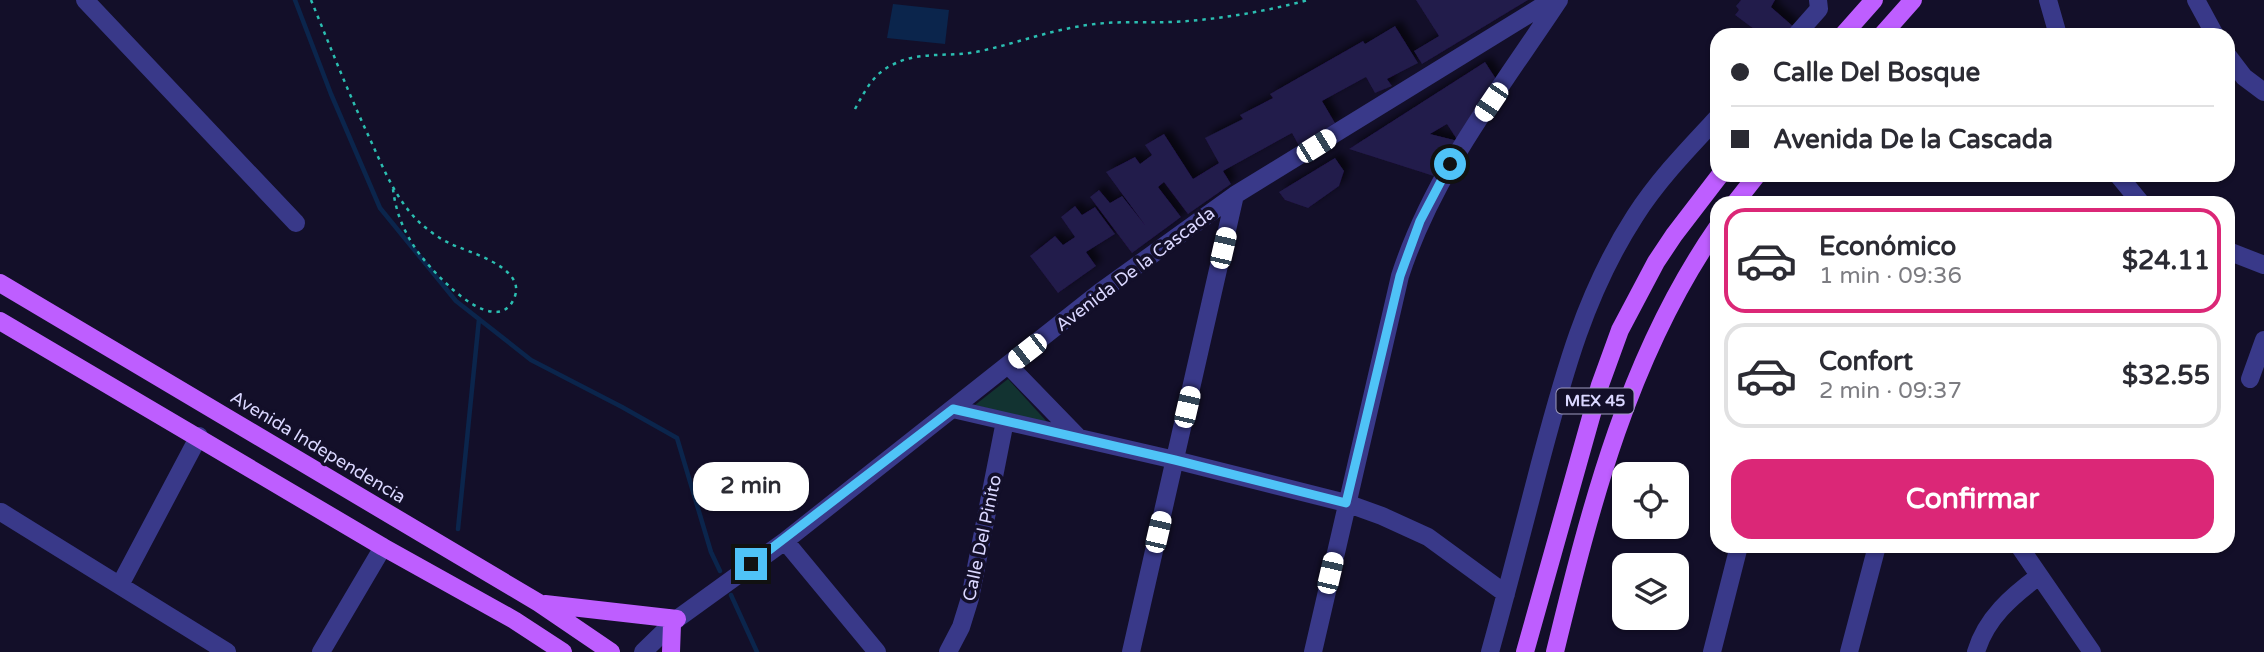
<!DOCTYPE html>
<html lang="es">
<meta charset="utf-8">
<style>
body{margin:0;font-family:"Varela Round",sans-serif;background:#f7f7f7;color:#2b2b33;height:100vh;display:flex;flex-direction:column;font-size:26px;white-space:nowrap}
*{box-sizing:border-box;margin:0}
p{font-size:23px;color:#7c7c81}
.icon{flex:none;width:38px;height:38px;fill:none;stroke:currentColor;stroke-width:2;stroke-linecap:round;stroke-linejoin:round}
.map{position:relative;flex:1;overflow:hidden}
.side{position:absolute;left:1710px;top:196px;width:525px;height:357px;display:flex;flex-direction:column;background:#fff;border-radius:21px;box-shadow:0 2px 5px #0004}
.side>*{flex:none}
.guide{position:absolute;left:1710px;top:28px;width:525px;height:154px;border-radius:21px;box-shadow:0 2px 5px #0004;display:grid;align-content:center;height:154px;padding:0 21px;background:#fff}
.buttons{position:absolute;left:1612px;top:462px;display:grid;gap:14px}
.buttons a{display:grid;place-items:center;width:77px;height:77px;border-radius:14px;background:#fff;box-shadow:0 2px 5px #0004;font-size:35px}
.end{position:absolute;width:32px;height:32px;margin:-16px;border:9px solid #4fc3f7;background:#111;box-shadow:0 0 0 4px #111}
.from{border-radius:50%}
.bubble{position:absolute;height:49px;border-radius:21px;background:#fff;box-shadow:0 2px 5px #0004;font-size:23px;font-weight:700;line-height:49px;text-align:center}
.car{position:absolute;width:21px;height:42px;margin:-21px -10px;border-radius:9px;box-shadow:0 0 5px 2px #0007;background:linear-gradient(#fff 24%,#345 0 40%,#fff 0 76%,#345 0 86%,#fff 0)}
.guide b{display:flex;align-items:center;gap:24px;height:66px;font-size:26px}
.guide b+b{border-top:2px solid #e1e1e2}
.guide i{width:18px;height:18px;background:#2b2b33}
ul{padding:12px 0 0;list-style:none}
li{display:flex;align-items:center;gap:21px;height:105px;margin:0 14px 10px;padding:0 7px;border:4px solid #e1e1e2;border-radius:21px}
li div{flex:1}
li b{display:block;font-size:26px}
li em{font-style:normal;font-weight:700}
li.active{border-color:#db2777}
li>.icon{width:63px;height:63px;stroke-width:1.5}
.primary-button{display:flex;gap:14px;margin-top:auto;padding:14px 21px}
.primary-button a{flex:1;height:80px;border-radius:21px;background:#db2777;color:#fff;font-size:28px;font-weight:700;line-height:80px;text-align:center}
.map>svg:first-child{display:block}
</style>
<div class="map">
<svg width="2264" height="652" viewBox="0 0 2264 652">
<defs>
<filter id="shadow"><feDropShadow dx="6" dy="-6" stdDeviation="3.5" flood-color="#0009"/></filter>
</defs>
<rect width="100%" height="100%" fill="#130f29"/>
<!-- green -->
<path fill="#123331" d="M1008,379L1049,424L975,405Z"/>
<!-- water -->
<path fill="#0b254c" d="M893,4L949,10L945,44L887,38Z"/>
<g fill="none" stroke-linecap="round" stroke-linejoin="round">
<!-- stream -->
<path stroke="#0b254c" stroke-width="4.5" d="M295,0L331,94L380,208L456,301L531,360L622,407L677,438L711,552L720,571
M458,529L479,319
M731,595L757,652"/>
</g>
<!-- building -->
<path fill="#231a4b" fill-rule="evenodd" filter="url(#shadow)" d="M1416,0H1528L1422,64L1414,51L1439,36Z
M1741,0H1775L1771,7L1795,28L1789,35H1762L1735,15L1739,10L1736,6Z
M1395,26L1418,63L1387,79L1392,86L1375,93L1366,77L1322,101L1335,123L1299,146L1292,133L1223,171L1231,184L1188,214L1164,182L1158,187L1181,217L1132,253L1090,197L1099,190L1110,203L1122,196L1145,225L1106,172L1135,157L1140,164L1152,155L1145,145L1164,134L1193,179L1219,163L1205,138L1243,119L1240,115L1273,98L1270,94L1363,41L1365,44Z
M1485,62L1498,82L1440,178L1349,149ZM1447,124L1458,141L1430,134Z
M1335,158L1344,171L1339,186L1308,208L1285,200L1279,192Z
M1075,206L1082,215L1095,207L1115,234L1086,252L1096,266L1058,293L1030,256L1055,236L1063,245L1075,237L1061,217Z"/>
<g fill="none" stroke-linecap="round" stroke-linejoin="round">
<!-- path -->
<path stroke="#2bbeb1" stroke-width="2.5" stroke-dasharray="3.5 5" stroke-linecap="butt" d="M311,0C330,46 348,92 369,137C383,167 395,199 420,223C429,231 440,239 451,244C468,252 525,267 515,296C503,330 465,301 450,287C420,259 398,231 393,189
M855,109C865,91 873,74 892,65C920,50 950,58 981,51C1021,42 1053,29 1095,24C1120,21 1145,23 1170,22C1217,20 1263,12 1308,0"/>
<!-- minor -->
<path stroke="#393989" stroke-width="18" d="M85,0L296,223
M2048,0L2058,35
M2196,0L2215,35
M1796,35L1819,9L1818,0
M2228,56L2244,77L2264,92
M2118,175L2141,203
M2228,251L2264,265
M1008,365L1079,438
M2250,379L2264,340
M953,409L1175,460L1346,503L1382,516L1428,537L1506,594
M1,512L227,652
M785,541L877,652
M2019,546L2092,652
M120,585L199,436
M321,652L383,547
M643,652L677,619L785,541L1100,292L1235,195L1552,0
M948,652L961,627L970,598L1005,421
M1131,652L1235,195
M1313,652L1400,276C1433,174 1500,89 1559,0
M1490,652C1507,591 1523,529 1539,467C1563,377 1584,295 1635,216C1658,180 1688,149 1717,118
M1712,652L1739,546
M1849,652L1877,546
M1976,652C1986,618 2012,596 2039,576"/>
<!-- major -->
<path stroke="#be5eff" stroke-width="18" d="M1843,35L1874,0
M1882,35L1913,0
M1735,203L1757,175
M0,283L539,603L611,652
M0,321L383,547L514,620L563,652
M545,604L677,619
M671,652L672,624
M1525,652L1600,385L1620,330L1656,262L1674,235L1720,175
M1555,652C1591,504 1629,355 1717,228"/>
</g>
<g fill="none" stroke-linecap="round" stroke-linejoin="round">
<!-- route -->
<path stroke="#4fc3f7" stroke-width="9" d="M751,564L953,409L1175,460L1346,503L1400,276L1420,221L1450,164"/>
</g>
<g text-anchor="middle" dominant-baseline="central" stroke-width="7" stroke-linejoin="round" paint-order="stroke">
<!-- shield labels -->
<rect fill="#130f29" stroke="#9e9bbf" stroke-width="2" x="1556.5" y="388.5" width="77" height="25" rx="5"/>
<g font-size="16" font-weight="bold" fill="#dad7ff">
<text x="1595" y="401">MEX 45</text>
</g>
<!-- street labels -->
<g font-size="18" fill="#dad7ff" stroke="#130f29">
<text transform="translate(1135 269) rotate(-37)">Avenida De la Cascada</text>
<text transform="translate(318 447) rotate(31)">Avenida Independencia</text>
<text transform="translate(982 538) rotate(-78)">Calle Del Pinito</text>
</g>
</g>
</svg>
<div class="buttons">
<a><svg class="icon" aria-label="locate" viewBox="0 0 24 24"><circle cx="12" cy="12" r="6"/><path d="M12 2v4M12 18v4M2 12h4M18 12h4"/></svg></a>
<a><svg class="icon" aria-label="layers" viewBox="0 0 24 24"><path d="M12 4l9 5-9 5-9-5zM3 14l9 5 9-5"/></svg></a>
</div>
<i class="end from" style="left:1450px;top:164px"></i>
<i class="end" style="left:751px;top:564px"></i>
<div class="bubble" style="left:693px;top:462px;width:116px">2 min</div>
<i class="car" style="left:1491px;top:102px;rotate:214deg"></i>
<i class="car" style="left:1316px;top:146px;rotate:58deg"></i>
<i class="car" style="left:1223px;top:248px;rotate:13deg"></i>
<i class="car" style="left:1027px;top:351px;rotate:232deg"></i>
<i class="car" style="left:1187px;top:407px;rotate:13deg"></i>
<i class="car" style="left:1158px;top:532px;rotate:13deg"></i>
<i class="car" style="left:1330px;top:573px;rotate:13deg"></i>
<div class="guide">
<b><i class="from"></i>Calle Del Bosque</b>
<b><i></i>Avenida De la Cascada</b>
</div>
<section class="side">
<ul>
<li class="active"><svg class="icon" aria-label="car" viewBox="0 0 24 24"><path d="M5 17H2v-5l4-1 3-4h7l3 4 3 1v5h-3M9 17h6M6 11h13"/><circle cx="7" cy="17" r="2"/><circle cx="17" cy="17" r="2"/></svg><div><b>Económico</b><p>1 min · 09:36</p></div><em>$24.11</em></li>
<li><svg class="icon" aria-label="car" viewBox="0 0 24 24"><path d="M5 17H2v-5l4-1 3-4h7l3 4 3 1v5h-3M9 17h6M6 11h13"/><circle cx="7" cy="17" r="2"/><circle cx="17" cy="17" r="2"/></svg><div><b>Confort</b><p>2 min · 09:37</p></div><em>$32.55</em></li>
</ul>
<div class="primary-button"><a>Confirmar</a></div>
</section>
</div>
